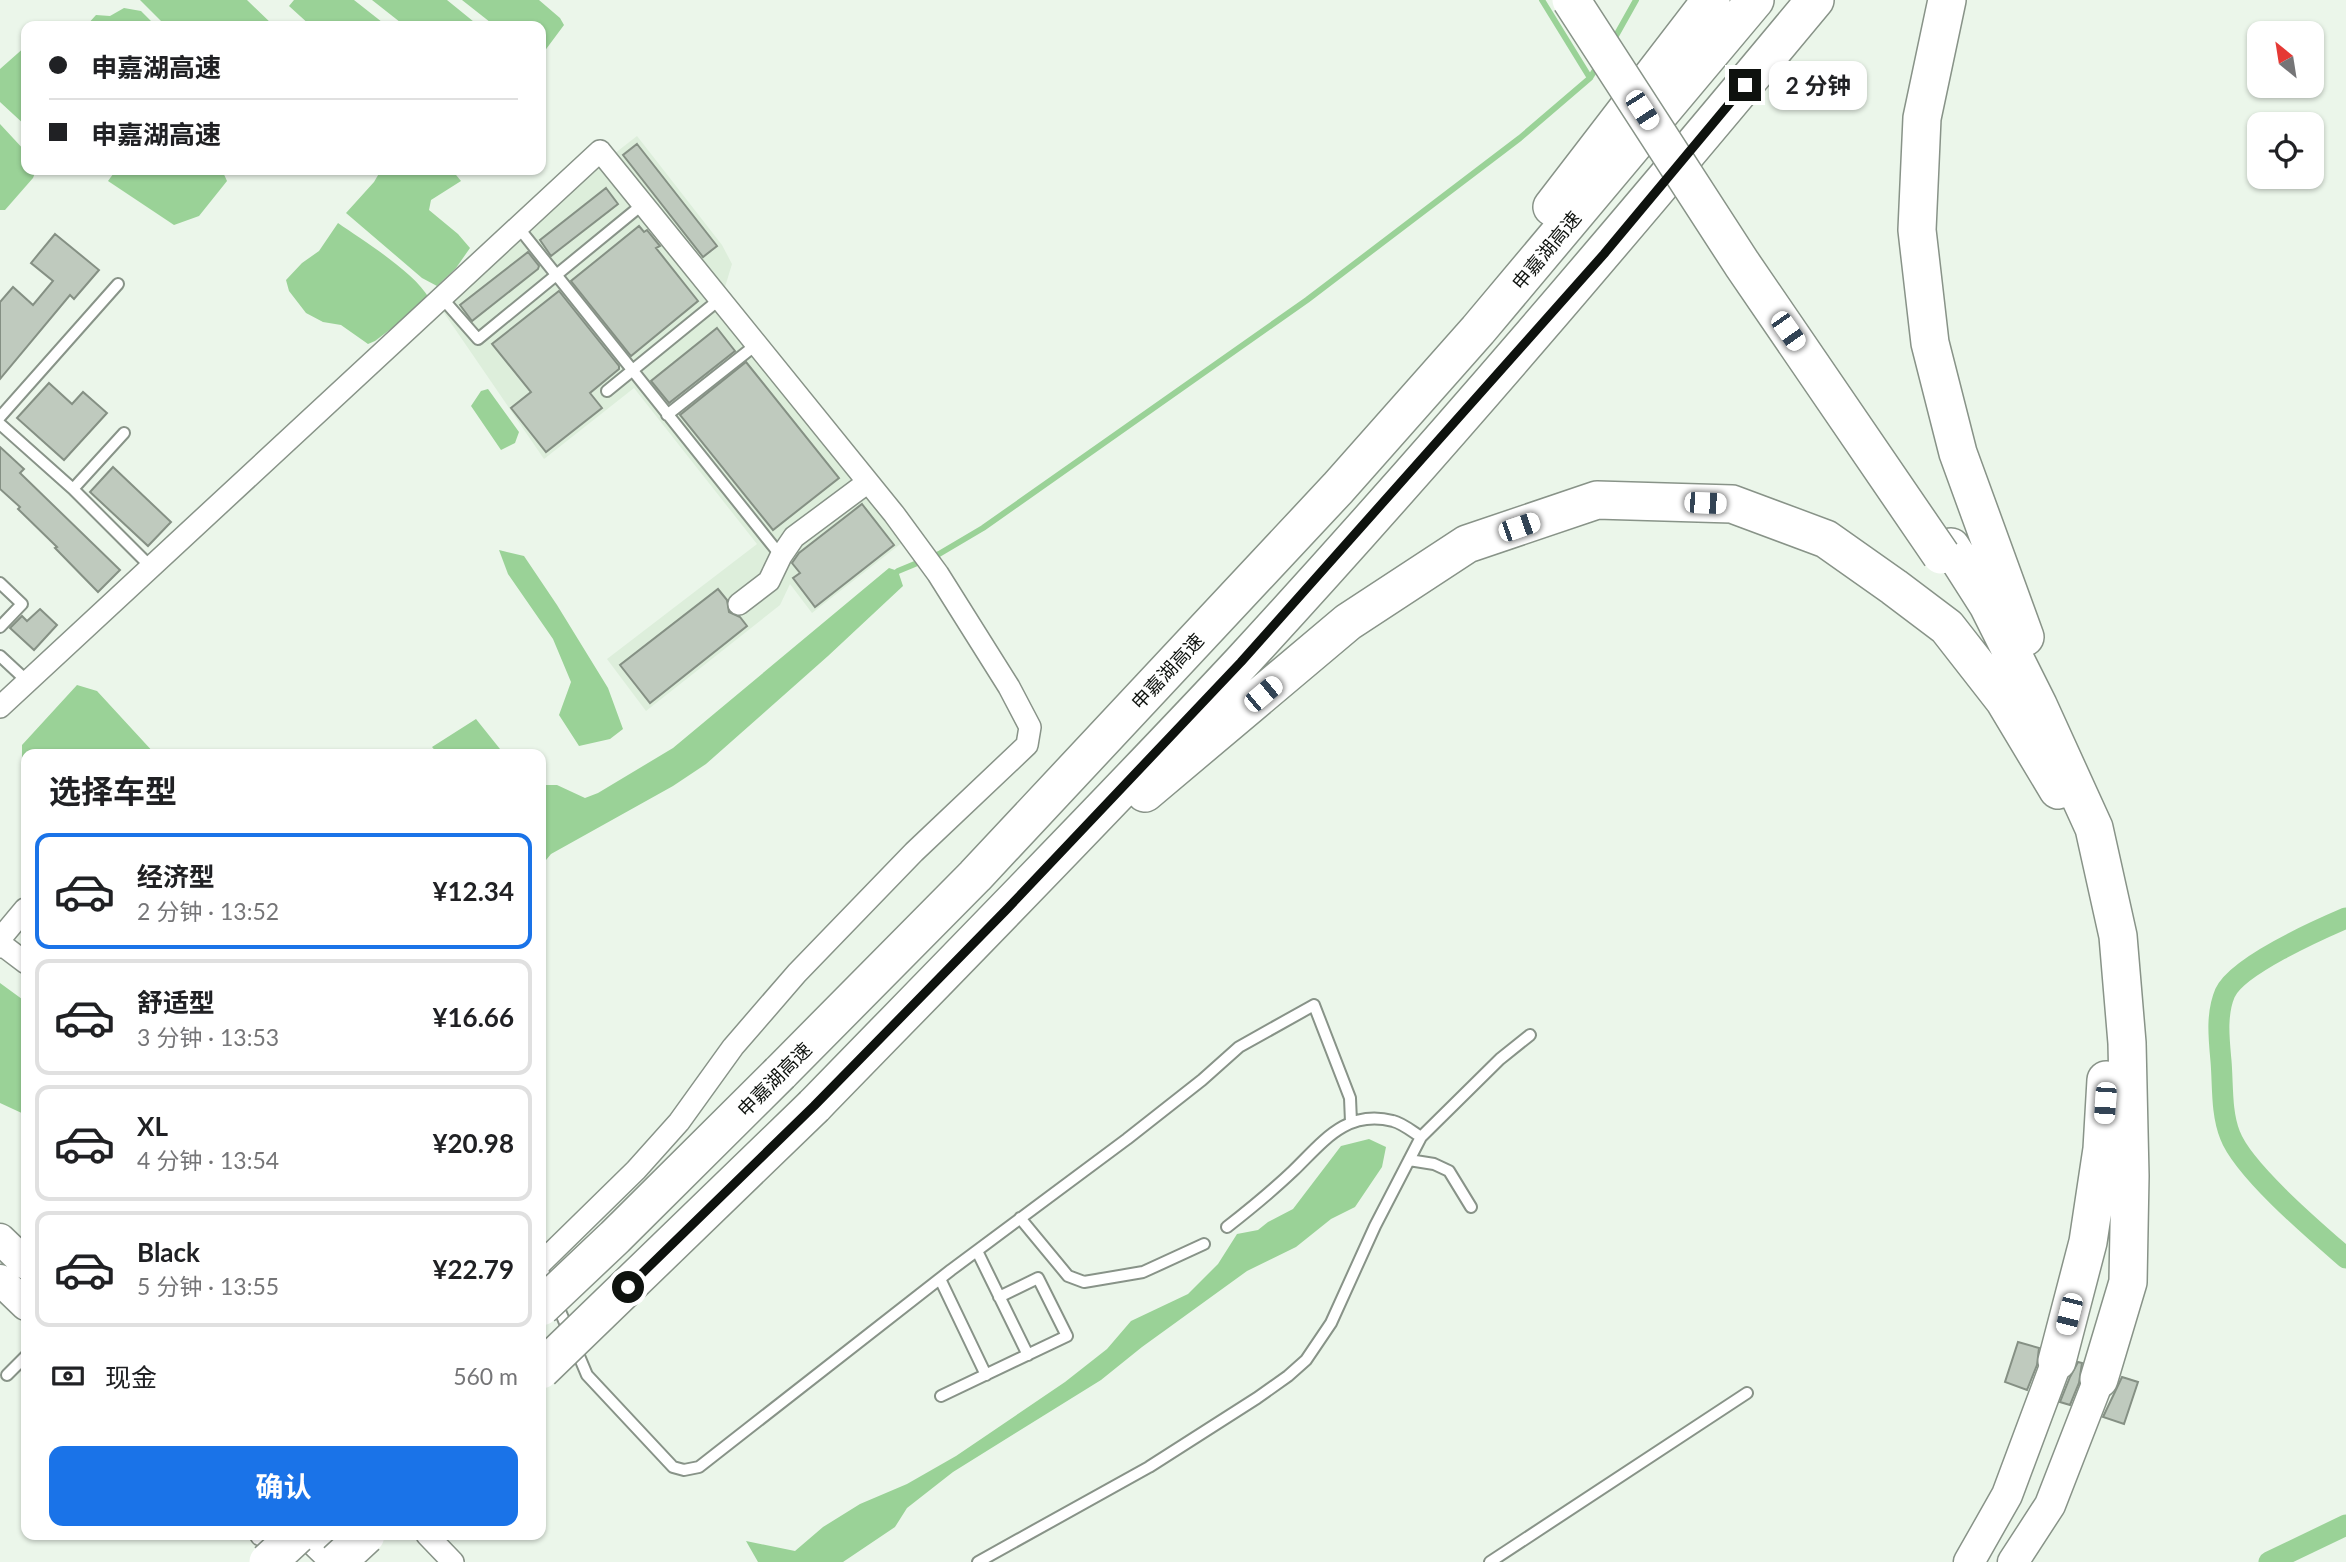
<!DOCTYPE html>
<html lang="zh">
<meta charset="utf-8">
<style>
body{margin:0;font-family:Lato,"Noto Sans SC",sans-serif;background:#f6f6f6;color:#202124;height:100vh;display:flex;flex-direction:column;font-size:26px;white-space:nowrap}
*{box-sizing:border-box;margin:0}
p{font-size:23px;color:#757577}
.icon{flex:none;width:38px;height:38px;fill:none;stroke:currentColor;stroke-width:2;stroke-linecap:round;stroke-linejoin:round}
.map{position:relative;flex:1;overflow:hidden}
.sheet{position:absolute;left:21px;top:749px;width:525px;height:791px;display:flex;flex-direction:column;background:#fff;border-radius:14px;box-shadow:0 2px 5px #0004}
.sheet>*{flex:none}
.top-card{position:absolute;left:21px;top:21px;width:525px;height:154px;border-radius:14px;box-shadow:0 2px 5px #0004;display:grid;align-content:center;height:154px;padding:0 28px;background:#fff}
.needle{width:46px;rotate:330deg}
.fabs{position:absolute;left:2247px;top:21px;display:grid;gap:14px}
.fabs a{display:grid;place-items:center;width:77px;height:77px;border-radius:14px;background:#fff;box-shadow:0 2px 5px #0004;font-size:35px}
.end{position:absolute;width:32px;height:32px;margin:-16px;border:9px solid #0e120e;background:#fff;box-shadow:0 0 0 4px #fff}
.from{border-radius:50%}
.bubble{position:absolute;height:49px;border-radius:14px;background:#fff;box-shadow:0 2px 5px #0004;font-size:23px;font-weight:700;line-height:49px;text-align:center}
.car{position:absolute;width:21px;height:42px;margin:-21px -10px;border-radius:9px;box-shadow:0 0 5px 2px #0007;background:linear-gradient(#fff 24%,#345 0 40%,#fff 0 76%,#345 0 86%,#fff 0)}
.top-card b{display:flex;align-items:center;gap:24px;height:66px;font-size:26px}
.top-card b+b{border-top:2px solid #e0e0e0}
.top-card i{width:18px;height:18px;background:#202124}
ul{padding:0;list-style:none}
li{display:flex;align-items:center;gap:21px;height:116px;margin:0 14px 10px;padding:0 14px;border:4px solid #e0e0e0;border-radius:14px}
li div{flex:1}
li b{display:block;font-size:26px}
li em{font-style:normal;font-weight:700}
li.active{border-color:#1a73e8}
li>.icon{width:63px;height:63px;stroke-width:1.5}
h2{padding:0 28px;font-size:32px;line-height:84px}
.pay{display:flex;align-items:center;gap:18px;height:77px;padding:0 28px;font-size:26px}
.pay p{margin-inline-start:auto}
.action{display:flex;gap:14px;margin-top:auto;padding:14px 28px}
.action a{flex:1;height:80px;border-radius:14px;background:#1a73e8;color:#fff;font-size:28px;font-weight:700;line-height:80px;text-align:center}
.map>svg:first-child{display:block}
</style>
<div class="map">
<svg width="2346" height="1562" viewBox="0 0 2346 1562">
<rect width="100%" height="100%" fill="#ebf6ea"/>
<!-- built -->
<path fill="#ddeedb" d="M637,136L722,245L732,264L725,287L917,531L812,613L790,584L780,605L646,711L607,659L757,544L634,388L544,459L442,310L596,168Z"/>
<!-- water -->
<path fill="#9ad297" d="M140,0H247L274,26H166Z
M294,0H354L387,26H311L289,6Z
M372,0H447L479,26H405Z
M462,0H539L560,18L564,25L541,56V26H495Z
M124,8L141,11L156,26H86L96,15L110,16Z
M26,46V126L0,102V69Z
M0,124L26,152V170H36L33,178L5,210H0Z
M116,170H222L227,181L199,216L174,225L108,181Z
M381,170H452L461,181L431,200L429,210L458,234L470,248L456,268L437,286L422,278L346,213L374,182Z
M338,223C364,241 414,272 429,298L417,309L375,341L368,344L341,325L323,322L306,313L289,291L286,280L302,263L319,251Z
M488,389L519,432L515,443L501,450L471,406L481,391Z
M499,550L524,556L557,605L608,688L623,729L610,739L579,746L559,715L571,682L553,639L508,574Z
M889,568L898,571L903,586L828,656L706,764L673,786L551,854L541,866V785H557L585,798L598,793L673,748Z
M77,685L97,691L155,754H26V763L22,758V745Z
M476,719L504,754H438L432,747Z
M0,983L26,1002V1115L0,1103Z
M1369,1139L1386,1147L1382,1167L1355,1207L1331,1219L1296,1247L1247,1271L1142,1347L1101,1380L953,1472L907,1508L895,1527L843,1562H758L746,1541L795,1551L823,1527L860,1504L907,1484L956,1456L1065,1382L1107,1349L1131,1321L1188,1294L1218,1264L1237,1234L1258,1230L1268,1222L1293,1209L1341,1146Z"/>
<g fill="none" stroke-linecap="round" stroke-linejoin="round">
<!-- stream -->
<path stroke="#9ad297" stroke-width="6" d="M1542,0L1590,78
M1613,41L1636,0
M892,576L898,571L939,554L983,528L1307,300L1520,138L1590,78L1598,65"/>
<!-- canal -->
<path stroke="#9ad297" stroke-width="21" d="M2346,918C2318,930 2237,966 2225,993C2216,1014 2219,1039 2221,1061C2223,1084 2221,1113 2230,1135C2243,1170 2316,1232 2346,1258
M2269,1562L2346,1525"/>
</g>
<!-- building -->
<path fill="#bfcabe" stroke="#859084" stroke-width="2" d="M637,144L717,246L703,257L623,155Z
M606,188L618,204L551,256L540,240Z
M639,226L644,232L647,230L660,246L656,248L698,301L631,356L571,281Z
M55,234L99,270L74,299L70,295L0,379V302L13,287L33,305L53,281L31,263Z
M528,252L539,266L538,269L472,321L460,305Z
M559,291L619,366V369L590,393L602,408L546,452L511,408L531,392L492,344Z
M717,328L735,351L669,403L651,381Z
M746,362L839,478L773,530L680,415Z
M49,383L72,404L83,392L107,413L64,460L17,418Z
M0,447L24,469L20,473L120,570L98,592L55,548L57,547L18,509L20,507L0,489Z
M113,467L171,522L148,546L90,492Z
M862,504L894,545L815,607L793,578L800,573L792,563L799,553Z
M718,589L727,600L729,612L740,617L747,626L650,703L620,665Z
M40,609L57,625L34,650L10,628L22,616L27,621Z
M2018,1342L2039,1348L2037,1365L2027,1390L2005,1382Z
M2078,1362L2082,1363L2079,1383L2070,1405L2060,1402L2070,1377Z
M2122,1377L2138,1382L2124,1424L2103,1417Z"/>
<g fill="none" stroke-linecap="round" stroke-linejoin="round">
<defs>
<path id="lane" d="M518,227L781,556
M442,298L478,339L643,204
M607,391L720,299
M667,415L757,344
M0,417L118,284
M0,424L73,489L150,566
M73,489L124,433
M0,583L22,604L0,627
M0,656L27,681
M1409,1160L1434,1164L1449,1171L1471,1207
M1020,1218L1068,1276L1084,1282L1143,1272L1204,1244
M1227,1227C1250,1209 1272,1191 1293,1171C1323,1142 1346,1109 1393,1121C1402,1123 1413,1132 1421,1137
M977,1251L1028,1355
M541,1266L587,1375L673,1467L684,1470L699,1467L951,1270L1127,1139L1202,1080L1239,1047L1314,1005L1350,1098L1351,1122
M940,1279L986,1375
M7,1375L26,1356
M941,1396L1067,1336L1038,1278L999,1297
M978,1562L1149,1467L1257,1398L1288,1376L1306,1360L1331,1323L1375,1226L1421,1137L1500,1059L1530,1035
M1490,1562L1747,1393"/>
<path id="street" d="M739,604L769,581L781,556L794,537L868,482
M0,707L600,151L894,514L938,574L1009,687L1030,727L1027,745L914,852L797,973L733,1047L679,1122L636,1170L541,1263
M0,939L25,909
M0,947H5L26,963
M261,1535H262
M427,1535L453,1562"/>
<path id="secondary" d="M0,1239L26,1264
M0,1280L26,1305
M309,1535L337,1562
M1969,1562L2007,1495L2057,1361
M2013,1562L2050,1505L2099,1379"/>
<path id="highway" d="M1947,0L1922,118L1917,230L1930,343L1958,453L2025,637
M1552,207L1711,0
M1951,547L1988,605L2038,705L2094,828L2118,936L2127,1043L2130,1176L2128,1282L2099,1379
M1145,793L1348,622L1467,544L1597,500L1732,504L1826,539L1894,587L1947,627L2004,700L2058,790
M780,1073L975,876L1338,488L1478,330L1755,0
M814,1106C957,959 1101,813 1241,663C1439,448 1628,225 1815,0
M2057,1361L2088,1242L2102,1149L2106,1080"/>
</defs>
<!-- lane casing -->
<use href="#lane" stroke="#889388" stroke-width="14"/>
<!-- street casing -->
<use href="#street" stroke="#889388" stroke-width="24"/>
<!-- secondary casing -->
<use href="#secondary" stroke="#889388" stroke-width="33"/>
<!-- highway casing -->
<use href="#highway" stroke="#889388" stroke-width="40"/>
<!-- lane -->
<use href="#lane" stroke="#fff" stroke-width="10"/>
<!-- street -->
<use href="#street" stroke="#fff" stroke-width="21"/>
<!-- secondary -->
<use href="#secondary" stroke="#fff" stroke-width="30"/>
<!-- highway -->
<use href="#highway" stroke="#fff" stroke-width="37"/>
<defs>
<path id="highway-bridge" d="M1571,0L1742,264L1941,555
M541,1307L615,1237L780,1073
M541,1370L814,1106
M268,1562L297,1535
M337,1562L366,1535"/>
</defs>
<!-- highway-bridge casing -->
<use href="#highway-bridge" stroke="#889388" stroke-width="40" stroke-linecap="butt"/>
<!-- highway-bridge -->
<use href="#highway-bridge" stroke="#fff" stroke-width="37"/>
</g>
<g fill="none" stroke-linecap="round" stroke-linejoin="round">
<!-- route -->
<path stroke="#0e120e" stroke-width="9" d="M628,1287L814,1106L1008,908L1241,662L1604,254L1745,85"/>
</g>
<g text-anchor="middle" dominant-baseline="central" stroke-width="5" stroke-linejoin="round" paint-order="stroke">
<!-- street labels -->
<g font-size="19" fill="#0e120e" stroke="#fff">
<text transform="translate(1546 250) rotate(-50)">申嘉湖高速</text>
<text transform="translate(1167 671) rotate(-47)">申嘉湖高速</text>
<text transform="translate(774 1079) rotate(-45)">申嘉湖高速</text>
</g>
</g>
</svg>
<div class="fabs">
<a><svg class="needle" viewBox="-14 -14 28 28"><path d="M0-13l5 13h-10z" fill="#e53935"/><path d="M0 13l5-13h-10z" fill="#757577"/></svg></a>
<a><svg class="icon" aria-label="locate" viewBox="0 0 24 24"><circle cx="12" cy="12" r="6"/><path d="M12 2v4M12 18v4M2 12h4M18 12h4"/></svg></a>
</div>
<i class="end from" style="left:628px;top:1287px"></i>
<i class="end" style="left:1745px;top:85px"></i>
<div class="bubble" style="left:1769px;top:61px;width:98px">2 分钟</div>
<i class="car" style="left:1642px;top:110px;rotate:147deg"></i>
<i class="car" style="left:1788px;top:331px;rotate:145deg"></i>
<i class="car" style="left:1705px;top:503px;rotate:92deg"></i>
<i class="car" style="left:1519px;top:527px;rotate:71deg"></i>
<i class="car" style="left:1263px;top:694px;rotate:50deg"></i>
<i class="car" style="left:2105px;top:1103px;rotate:184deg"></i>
<i class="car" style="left:2069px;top:1314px;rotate:194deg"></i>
<div class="top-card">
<b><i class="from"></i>申嘉湖高速</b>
<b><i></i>申嘉湖高速</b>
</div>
<section class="sheet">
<h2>选择车型</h2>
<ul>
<li class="active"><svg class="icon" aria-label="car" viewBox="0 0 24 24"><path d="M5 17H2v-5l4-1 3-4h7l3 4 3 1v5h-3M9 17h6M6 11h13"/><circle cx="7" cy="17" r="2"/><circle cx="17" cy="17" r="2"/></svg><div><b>经济型</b><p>2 分钟 · 13:52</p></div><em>¥12.34</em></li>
<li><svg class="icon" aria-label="car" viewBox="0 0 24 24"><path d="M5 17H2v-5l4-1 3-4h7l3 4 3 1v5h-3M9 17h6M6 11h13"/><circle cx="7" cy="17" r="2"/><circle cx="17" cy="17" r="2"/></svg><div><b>舒适型</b><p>3 分钟 · 13:53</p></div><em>¥16.66</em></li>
<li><svg class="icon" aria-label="car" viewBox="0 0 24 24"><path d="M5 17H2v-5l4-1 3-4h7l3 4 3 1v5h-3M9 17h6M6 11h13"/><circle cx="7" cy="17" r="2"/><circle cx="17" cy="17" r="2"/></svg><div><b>XL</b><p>4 分钟 · 13:54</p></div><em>¥20.98</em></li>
<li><svg class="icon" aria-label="car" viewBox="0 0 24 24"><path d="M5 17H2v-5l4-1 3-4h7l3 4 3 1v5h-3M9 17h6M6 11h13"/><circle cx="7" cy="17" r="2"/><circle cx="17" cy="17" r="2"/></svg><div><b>Black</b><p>5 分钟 · 13:55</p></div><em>¥22.79</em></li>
</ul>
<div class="pay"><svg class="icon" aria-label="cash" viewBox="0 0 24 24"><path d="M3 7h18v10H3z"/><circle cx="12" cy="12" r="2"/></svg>现金<p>560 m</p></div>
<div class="action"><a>确认</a></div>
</section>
</div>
